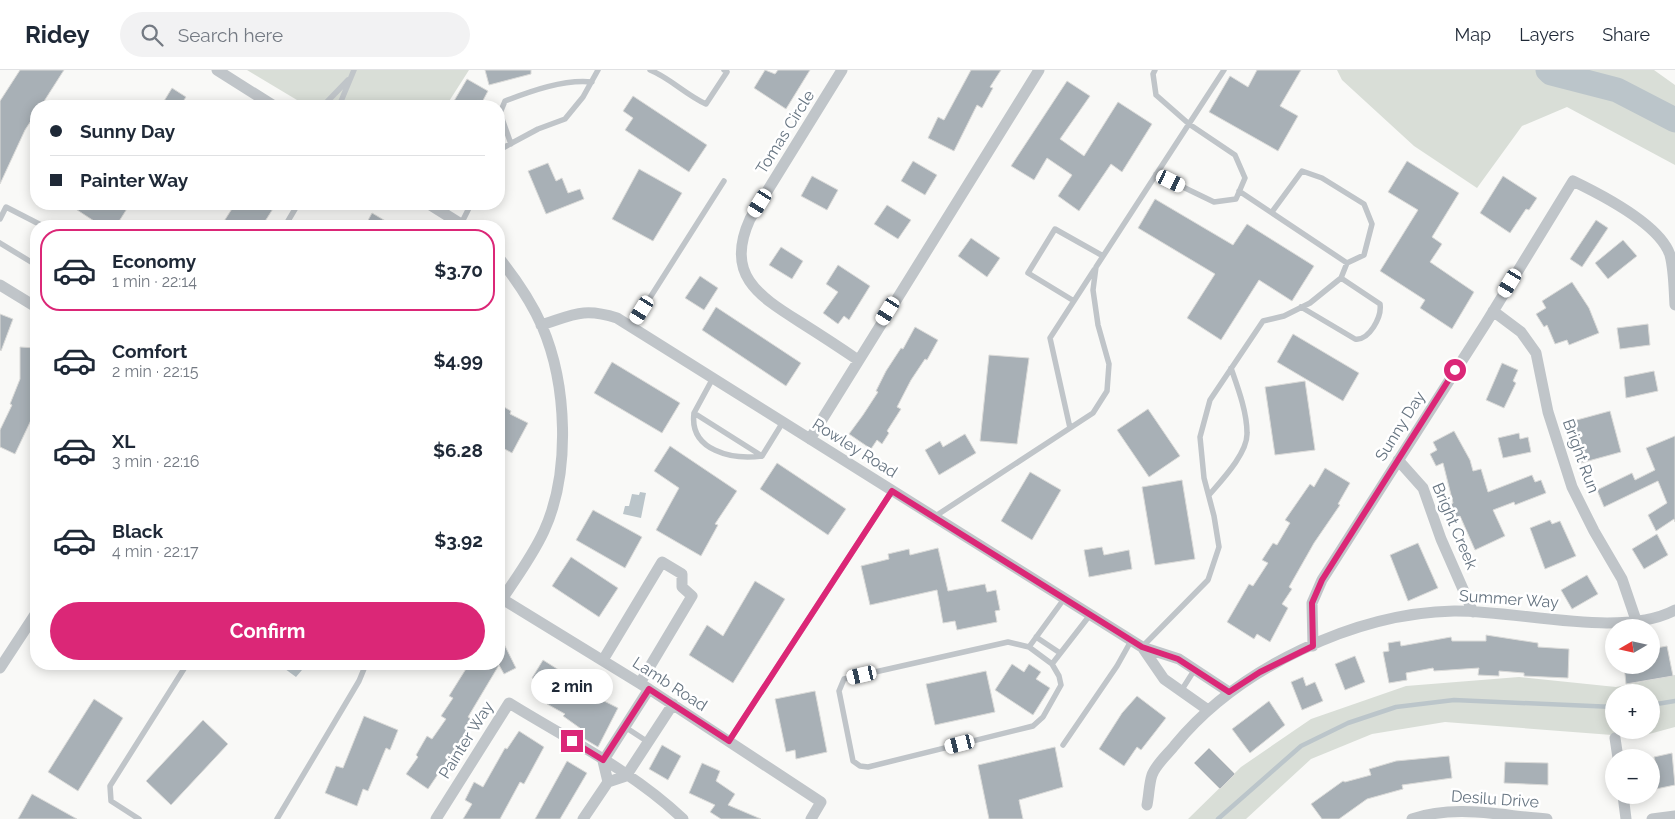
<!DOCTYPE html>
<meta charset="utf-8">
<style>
body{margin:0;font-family:Raleway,sans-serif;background:#f2f2f3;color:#1f2937;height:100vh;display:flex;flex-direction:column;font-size:19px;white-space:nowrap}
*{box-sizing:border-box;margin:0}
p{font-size:16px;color:#747a83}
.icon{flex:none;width:28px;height:28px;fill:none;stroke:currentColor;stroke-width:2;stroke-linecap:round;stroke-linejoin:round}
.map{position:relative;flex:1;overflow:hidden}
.side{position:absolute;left:30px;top:150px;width:475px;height:450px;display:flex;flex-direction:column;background:#fff;border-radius:20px;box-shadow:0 2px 12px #0003}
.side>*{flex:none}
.hud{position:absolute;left:30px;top:30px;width:475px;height:110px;border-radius:20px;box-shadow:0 2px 12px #0003;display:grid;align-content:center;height:110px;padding:0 20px;background:#fff}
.needle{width:32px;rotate:261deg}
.controls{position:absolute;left:1605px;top:549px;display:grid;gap:10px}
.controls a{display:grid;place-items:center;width:55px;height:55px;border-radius:50%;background:#fff;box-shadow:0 2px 12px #0003;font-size:25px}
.end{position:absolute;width:22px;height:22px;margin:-11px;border:6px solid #db2777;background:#fff;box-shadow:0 0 0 2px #fff}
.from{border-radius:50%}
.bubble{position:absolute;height:35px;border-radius:18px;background:#fff;box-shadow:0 2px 12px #0003;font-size:16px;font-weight:700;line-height:35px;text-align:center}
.car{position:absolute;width:15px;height:30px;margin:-15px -8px;border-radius:6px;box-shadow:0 0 4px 1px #0007;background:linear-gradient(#fff 24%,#345 0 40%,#fff 0 76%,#345 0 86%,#fff 0)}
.hud b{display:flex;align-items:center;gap:18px;height:48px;font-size:19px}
.hud b+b{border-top:1px solid #e0e1e3}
.hud i{width:12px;height:12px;background:#1f2937}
ul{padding:9px 0 0;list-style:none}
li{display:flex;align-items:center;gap:15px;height:82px;margin:0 10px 8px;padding:0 10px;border:2px solid transparent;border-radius:20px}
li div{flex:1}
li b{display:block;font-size:19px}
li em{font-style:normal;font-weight:700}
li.active{border-color:#db2777}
li>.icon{width:45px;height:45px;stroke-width:1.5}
.primary-button{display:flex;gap:10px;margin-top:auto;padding:10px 20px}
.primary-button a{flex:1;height:58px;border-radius:30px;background:#db2777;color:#fff;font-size:20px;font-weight:700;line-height:58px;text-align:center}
header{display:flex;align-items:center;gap:30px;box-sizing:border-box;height:70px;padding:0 25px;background:#fff;border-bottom:1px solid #e0e1e3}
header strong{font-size:24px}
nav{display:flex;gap:28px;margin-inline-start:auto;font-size:18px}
.search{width:350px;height:45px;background:#f2f2f3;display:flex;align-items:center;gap:12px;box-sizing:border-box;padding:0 18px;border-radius:28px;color:#747a83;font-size:19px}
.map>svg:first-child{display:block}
</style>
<header>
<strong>Ridey</strong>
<div class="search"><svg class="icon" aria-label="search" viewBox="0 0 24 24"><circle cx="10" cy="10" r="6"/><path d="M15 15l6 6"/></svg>Search here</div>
<nav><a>Map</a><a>Layers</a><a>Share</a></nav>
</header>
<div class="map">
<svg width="1675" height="749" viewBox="0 0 1675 749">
<rect width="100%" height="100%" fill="#f9f9f7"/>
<!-- green -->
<path fill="#d9ded7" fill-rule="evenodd" d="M247,0H469L446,36H307Z
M1337,0H1654L1675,15V95L1567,37L1522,56L1477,118L1414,76L1342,10Z
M1675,605V657L1638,667L1445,652L1372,664L1311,689L1246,749H1188L1241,697L1311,649L1406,616L1519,607L1616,617ZM1614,622H1651V660H1614Z"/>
<!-- water -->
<path fill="#bbc5ca" d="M640,422L646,423L641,448L623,444L625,436H629L632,424L639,425Z
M282,594H295L302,600L296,607L281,596Z"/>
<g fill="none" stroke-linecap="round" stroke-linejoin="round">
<!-- stream -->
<path stroke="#bbc5ca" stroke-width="4.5" d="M1651,635L1675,631
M1218,749L1301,676L1348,653L1396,637L1454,630L1614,637"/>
<!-- river -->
<path stroke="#bbc5ca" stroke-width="25" d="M1548,0L1551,3L1617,20L1675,50"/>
</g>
<!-- building -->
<path fill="#a8b0b6" stroke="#dbdbd9" d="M20,0H64L41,36H36V43L25,60L0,114V31Z
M485,0H531V4L489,15Z
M765,0L775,4L778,0H810L786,39L754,18Z
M971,0H1001L990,17L993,18L982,38L977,35L954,81L928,68L938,47L944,50Z
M1257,0H1301L1280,36L1298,46L1278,81L1209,42L1230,6L1248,17Z
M467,9L488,21L480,36H451Z
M1067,11L1090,26L1060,69L1084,86L1118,32L1152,54L1122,102L1111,94L1079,141L1058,126L1072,105L1047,88L1034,110L1011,96Z
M172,18L186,27L180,36H161Z
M633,26L707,75L689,102L625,60L633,48L623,41Z
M913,91L937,105L925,125L901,111Z
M1407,91L1459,123L1432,167L1442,174L1430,192L1474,222L1452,259L1420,238L1425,230L1380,201L1418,140L1388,122Z
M548,93L556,111L562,108L568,123L580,119L584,129L546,144L528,101Z
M639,99L682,123L653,171L612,149Z
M812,106L838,120L827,140L801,126Z
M1503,106L1537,128L1529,140L1526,139L1510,163L1480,143Z
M1155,129L1233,175L1247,154L1314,196L1292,231L1259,210L1221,270L1187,248L1215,204L1138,158Z
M68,134H130L116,156H90L94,151Z
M235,134H276L262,156H221Z
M887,135L911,150L898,169L874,154Z
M372,143L394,156H365Z
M1596,150L1608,158L1582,197L1570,189Z
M971,168L1000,188L987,207L958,186Z
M1623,170L1637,186L1608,209L1595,193Z
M781,177L803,191L792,209L769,195Z
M838,195L870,216L849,250L844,246L838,254L823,243L838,222L826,214Z
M700,206L718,218L704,240L685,228Z
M1572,212L1589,238L1599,263L1569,275L1567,270L1555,274L1547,255L1544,257L1536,244L1546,238L1542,231Z
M716,237L801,293L786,316L702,260Z
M0,244L13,249L1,281L0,280Z
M1648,254L1650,275L1620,279L1617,258Z
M915,257L938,270L927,290L925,289L911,310L897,337L901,339L887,361L889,363L882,374L877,370L871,379L849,364L863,345L878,322L876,321L886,301L901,278L903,279Z
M1293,264L1359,303L1343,331L1277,292Z
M20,277L36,278V349L32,348L15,384L0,377V360L12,335L10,334L20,309Z
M989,285L1029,288L1017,374L980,371Z
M612,292L680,333L662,363L594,323Z
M1502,293L1518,300L1513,311L1516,313L1504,338L1486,330Z
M1654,301L1658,321L1626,328L1624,307Z
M1305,311L1315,380L1275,385L1265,317Z
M499,334L511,341L510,344L528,353L512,383L499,376Z
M1148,339L1180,386L1149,407L1117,360Z
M1610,341L1621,382L1581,393L1573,351Z
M1454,361L1470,390L1473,401L1481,399L1488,422L1532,405L1535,412L1541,410L1546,423L1515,435L1514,432L1493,440L1505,466L1475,480L1460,446L1455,448L1449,435L1453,433L1443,393L1436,396L1430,384L1437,380L1433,372Z
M1519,363L1520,369L1528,367L1531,382L1503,388L1498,368Z
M965,364L976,383L939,405L925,380L940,371L943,377Z
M1675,366V452L1674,449L1656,461L1648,445L1667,433L1658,411L1604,437L1597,420L1632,403L1635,410L1655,400L1646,378Z
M670,376L737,421L715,454L718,455L701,486L656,460L679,418L654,401Z
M777,393L846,439L828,465L760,419Z
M1325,398L1350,413L1338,434L1340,435L1314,473L1289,517L1292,519L1282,534L1288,538L1270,572L1257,564L1254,569L1227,552L1249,514L1253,516L1268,493L1262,490L1273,473L1277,475L1290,453L1285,450L1310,414L1314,417Z
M1030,402L1061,420L1032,470L1001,451Z
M1182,410L1195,489L1155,495L1142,417Z
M593,440L642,467L625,498L576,470Z
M1550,450L1552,454L1560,451L1576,486L1545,499L1530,458Z
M1657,464L1668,485L1644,499L1632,479Z
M1418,473L1438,518L1408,531L1390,485Z
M1102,477L1104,485L1129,480L1132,499L1089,507L1084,480Z
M938,478L948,521L985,514L987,522L996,520L1000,540L995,541L997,552L957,560L955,551L943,553L937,520L870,535L861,496L889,489L888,484L909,479L910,485Z
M571,487L618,518L599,547L552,516Z
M1587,505L1598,524L1572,539L1561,520Z
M755,511L785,529L733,613L689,585L707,555L723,566Z
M499,564L516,598L504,604L499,595L468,647L474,651L428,719L406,704L418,687L416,685L427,666L432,669L446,649L441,646L453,628L449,626L469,594H499Z
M1486,565L1538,573V577L1569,579L1568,608L1524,606V603L1499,601V606L1478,605L1479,598L1434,601L1433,598L1406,603L1407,610L1389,613L1383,582L1389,581L1388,573L1400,571L1401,576L1451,567L1452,571H1486Z
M1667,576L1673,606L1626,614L1624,595H1651V579Z
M1355,586L1365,612L1345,620L1335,594Z
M543,590L562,602L550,620L532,608Z
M1012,594L1024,602L1029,594L1041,602L1036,609L1050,618L1033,645L995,620Z
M986,601L995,642L935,655L926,614Z
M1303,607L1306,616L1315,612L1323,631L1302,640L1291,612Z
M557,616L576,627L581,621L598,633L600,629L618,638L598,677L581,667L584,661L563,646L565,644L547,634Z
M815,621L827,682L796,689L795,680L786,682L775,629Z
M1137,626L1166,648L1141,680L1137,677L1124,696L1099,679L1122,643Z
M94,629L123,648L78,721L48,702Z
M1269,631L1285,655L1250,683L1232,659Z
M364,646L398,660L390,680L386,678L368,721L363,719L357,736L325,723L336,696L343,698Z
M203,650L228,674L171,735L146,711Z
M519,661L544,677L524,714L520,712L500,749H463L472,734L465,730L474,712L483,717L505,678L507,679Z
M662,675L681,686L668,710L649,699Z
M1055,677L1063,717L1019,730L1023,749H989L978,695Z
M1209,678L1235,704L1220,719L1194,693Z
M1672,683L1675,715L1651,720V696L1656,695L1654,687Z
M1449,686L1452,708L1402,715L1403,719L1367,729L1339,749H1322L1311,734L1343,711L1345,712L1371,705L1369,699L1396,691Z
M567,691L587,703L560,749H535Z
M1505,692L1548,693V715L1504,713Z
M702,693L720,701L716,711L735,724L728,735L761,749H721L710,742L715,735L689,723Z
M32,724L77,749H18Z"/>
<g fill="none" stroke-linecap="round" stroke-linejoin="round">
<!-- service -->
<path stroke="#c0c5c9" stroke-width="5.5" d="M650,0C670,8 686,25 706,34L727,2L724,0
M1155,0L1153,4L1156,25L1189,54L1235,85L1245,108L1236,129L1214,132L1156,104
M323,36L348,10
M339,36L354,0
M511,74L500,43L505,31C531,21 564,9 592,12
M499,80L538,59L565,49L583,27L598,0
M1239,121L1347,193L1364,185L1372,154L1364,134L1322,108L1302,101L1272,142
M0,149L6,137L43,156
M461,154L471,134
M285,156L298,134
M0,173L36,195
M1074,231L1028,203L1055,159L1103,186
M1301,237L1355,269C1369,271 1382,247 1380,234L1341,208
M632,256L724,111
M713,308L694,343L762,386L783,352
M694,343C689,381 733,390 762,386
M1070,358L1050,268L1094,200
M1209,425C1221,411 1248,383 1247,363C1247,342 1238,318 1231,298
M934,447L1093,343L1107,321L1109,294L1098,255L1093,220L1096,197L1224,0
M1064,529L1029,577L1052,594L1090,545
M1036,567L1060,583
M1029,577L1008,572L844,609L839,621L853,691L860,696L868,697L1033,656L1043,647L1061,615L1059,606L1052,594
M1142,577L1208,510L1219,477L1214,446L1204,408L1200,367L1210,330L1263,251L1284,246L1310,233L1341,208L1347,193
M1181,621L1195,599
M625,657L648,672
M729,671L892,421
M1063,675L1117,596L1131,571
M139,749L111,731L110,716L187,594
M277,749L359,611L366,594"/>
<!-- minor -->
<path stroke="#c0c5c9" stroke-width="11" d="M217,0L274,36
M842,0L750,149C725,204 757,225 800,252C819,264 839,277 858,290
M429,134L464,156
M499,188C515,208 531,231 542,256C567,314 571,402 544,461C533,485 517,507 502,529
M0,215L36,237
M1493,241L1521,262L1536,283L1548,342L1572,417L1594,461L1622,509L1636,550
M541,255C573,245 583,237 617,248L1142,577L1179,589L1229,622
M810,369L1039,0
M1398,390L1423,418L1441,469L1473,542
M499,527L649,619L821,732L811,749
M1313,576L1312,533L1322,510L1486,253L1573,111C1600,124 1660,154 1670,185C1674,200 1674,219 1675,235
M1142,577L1164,609L1208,640
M603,590L662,492L682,504V517L692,526L640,613
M0,598L36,543
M1615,668L1618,688
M608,712L603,691L649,619
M1623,725L1626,749
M1147,735C1149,725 1149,714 1152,705C1156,694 1169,683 1175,675C1238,598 1355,543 1454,541C1518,540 1620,569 1675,540
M436,749L509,633C567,669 633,701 683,749
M583,749L608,712L626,706L673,634
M1412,749C1456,734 1502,746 1547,749
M1652,749L1675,746"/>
</g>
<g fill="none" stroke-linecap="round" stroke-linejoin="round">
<!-- route -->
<path stroke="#db2777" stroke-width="6" d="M572,671L603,690L649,619L729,671L892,421L1142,577L1178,589L1229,622L1260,602L1313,576L1312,533L1322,510L1455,300"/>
</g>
<g text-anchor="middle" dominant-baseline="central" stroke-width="5" stroke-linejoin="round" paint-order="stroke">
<!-- street labels -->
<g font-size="16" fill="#667481" stroke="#fff">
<text transform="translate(785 62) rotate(-58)">Tomas Circle</text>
<text transform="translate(1400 356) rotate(-58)">Sunny Day</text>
<text transform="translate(855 378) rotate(32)">Rowley Road</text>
<text transform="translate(1581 386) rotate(70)">Bright Run</text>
<text transform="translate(1455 456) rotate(67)">Bright Creek</text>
<text transform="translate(1509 529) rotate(4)">Summer Way</text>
<text transform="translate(670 614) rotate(33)">Lamb Road</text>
<text transform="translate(466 670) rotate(-58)">Painter Way</text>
<text transform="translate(1495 729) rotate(4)">Desilu Drive</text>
</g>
</g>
</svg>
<div class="controls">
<a><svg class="needle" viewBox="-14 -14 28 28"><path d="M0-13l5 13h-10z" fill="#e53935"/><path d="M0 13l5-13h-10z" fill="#747a83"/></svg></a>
<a>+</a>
<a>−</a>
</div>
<i class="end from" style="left:1455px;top:300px"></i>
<i class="end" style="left:572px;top:671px"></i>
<div class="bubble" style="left:531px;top:599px;width:82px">2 min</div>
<i class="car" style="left:1171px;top:111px;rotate:116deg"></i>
<i class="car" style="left:760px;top:133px;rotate:212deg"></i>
<i class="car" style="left:1510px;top:213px;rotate:211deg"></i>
<i class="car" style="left:642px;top:240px;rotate:212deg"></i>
<i class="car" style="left:888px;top:241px;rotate:212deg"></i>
<i class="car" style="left:862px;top:605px;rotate:257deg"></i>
<i class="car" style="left:960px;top:674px;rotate:256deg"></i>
<div class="hud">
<b><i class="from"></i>Sunny Day</b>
<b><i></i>Painter Way</b>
</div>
<section class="side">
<ul>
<li class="active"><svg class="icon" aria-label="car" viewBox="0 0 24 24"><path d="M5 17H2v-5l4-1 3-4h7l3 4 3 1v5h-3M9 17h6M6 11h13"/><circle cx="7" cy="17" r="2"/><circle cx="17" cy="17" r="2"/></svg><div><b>Economy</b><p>1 min · 22:14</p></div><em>$3.70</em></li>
<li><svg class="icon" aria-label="car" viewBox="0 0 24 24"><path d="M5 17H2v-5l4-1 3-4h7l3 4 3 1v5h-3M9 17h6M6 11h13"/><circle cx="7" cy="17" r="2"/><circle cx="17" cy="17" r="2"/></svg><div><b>Comfort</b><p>2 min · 22:15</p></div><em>$4.99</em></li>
<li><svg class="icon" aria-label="car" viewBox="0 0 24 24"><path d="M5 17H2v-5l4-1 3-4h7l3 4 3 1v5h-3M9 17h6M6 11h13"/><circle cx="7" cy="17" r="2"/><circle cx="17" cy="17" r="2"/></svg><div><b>XL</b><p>3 min · 22:16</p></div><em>$6.28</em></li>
<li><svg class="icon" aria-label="car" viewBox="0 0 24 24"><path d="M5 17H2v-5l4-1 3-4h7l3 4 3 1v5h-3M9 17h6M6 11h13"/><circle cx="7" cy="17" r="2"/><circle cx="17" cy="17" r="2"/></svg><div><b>Black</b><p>4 min · 22:17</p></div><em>$3.92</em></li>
</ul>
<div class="primary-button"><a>Confirm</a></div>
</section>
</div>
